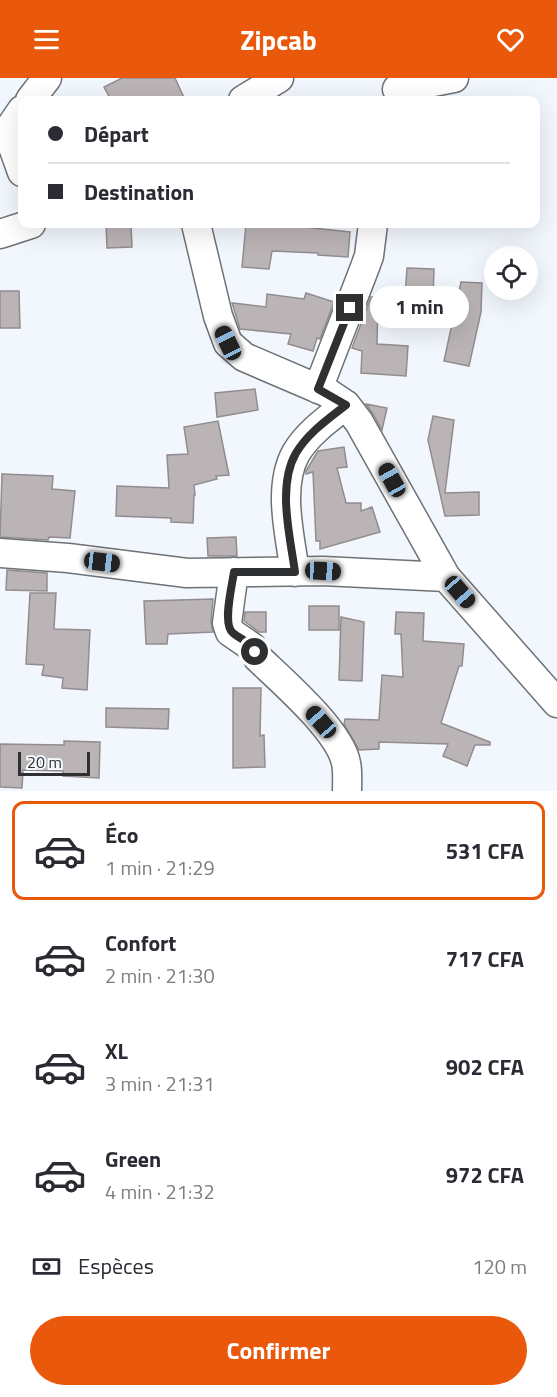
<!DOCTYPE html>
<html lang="fr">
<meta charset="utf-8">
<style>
body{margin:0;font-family:"Titillium Web",sans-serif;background:#f2f2f3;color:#2b2b33;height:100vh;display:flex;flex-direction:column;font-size:22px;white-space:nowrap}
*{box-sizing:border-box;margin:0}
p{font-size:20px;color:#7c7c81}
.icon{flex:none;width:33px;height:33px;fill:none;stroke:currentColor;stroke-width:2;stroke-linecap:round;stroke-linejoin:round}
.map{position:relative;height:713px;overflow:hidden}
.details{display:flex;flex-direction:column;background:#fff;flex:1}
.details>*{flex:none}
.banner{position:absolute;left:18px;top:18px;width:522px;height:132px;border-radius:12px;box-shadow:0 6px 24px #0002;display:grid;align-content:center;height:132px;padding:0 30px;background:#fff}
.controls{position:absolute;left:484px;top:168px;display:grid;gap:12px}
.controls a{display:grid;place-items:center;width:54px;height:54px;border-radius:50%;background:#fff;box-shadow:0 6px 24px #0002;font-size:30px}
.scale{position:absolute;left:18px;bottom:15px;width:72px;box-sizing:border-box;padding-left:6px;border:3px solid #2e3032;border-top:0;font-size:16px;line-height:21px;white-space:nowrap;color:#2e3032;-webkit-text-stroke:4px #f2f7fd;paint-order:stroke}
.end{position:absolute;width:27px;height:27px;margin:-14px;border:8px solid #2e3032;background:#fff;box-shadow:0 0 0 3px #fff}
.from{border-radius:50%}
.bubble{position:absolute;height:42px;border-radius:21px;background:#fff;box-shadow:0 6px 24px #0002;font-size:20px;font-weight:700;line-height:42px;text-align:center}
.car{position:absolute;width:18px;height:36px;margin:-18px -9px;border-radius:8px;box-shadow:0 0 4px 2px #0007;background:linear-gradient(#222 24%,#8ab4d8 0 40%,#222 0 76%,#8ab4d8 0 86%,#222 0)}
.banner b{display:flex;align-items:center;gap:21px;height:57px;font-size:22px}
.banner b+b{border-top:2px solid #e1e1e2}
.banner i{width:15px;height:15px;background:#2b2b33}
ul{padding:10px 0 0;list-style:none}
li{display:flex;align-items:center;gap:18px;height:99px;margin:0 12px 9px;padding:0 18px;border:3px solid transparent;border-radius:12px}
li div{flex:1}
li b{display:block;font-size:22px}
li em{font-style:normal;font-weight:700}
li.active{border-color:#ea580c}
li>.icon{width:54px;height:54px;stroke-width:1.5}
.pay{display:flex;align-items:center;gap:15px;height:66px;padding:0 30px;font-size:22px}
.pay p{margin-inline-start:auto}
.button{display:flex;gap:12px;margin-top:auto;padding:12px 30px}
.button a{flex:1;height:69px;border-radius:36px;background:#ea580c;color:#fff;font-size:24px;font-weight:700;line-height:69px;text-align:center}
header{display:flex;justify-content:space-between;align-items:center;height:78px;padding:0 30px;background:#ea580c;color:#fff;font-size:27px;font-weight:700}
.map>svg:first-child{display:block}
</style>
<header><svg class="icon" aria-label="menu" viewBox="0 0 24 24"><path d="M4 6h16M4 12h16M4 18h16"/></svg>Zipcab<svg class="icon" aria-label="heart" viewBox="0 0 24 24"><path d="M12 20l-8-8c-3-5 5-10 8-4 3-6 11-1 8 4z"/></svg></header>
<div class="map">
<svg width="557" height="713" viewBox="0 0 557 713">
<rect width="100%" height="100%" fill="#f2f7fd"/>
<!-- building -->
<path fill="#bbb4b7" stroke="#928c8f" stroke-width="1.5" d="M122,0H175L185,22H111L104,9Z
M106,146H131L132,169L107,170Z
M246,146H304V149L350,154L348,179L318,177V175L272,173L269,191L242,189Z
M407,190L434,191L433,221L405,219Z
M461,204L482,205L481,234L469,288L444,283Z
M0,213H19L20,250H0Z
M306,215L334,224L320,261L317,260L313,273L288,266L291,256L240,251L232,225L266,229L267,216L304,221Z
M371,219H378L377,266L408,268L406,298L361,295L362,273L352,270Z
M255,311L258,332L217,339L215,315Z
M366,326L387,330L382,352L373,336Z
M433,338L454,342L445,415L479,414V437L445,438L428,362Z
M218,343L229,397L216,398L217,401L194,407L195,417H194L193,445L171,444V440L116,438L117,408L169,410L167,377L188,376L184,349Z
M344,369L347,389L337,390L346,425H361V433L372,429L380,454L320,471V463H316L313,394L306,396V393L318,373Z
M2,396L53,398L52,411L75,413L70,460L49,459L48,462L0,459Z
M236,459L237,478H208L207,460Z
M7,492L47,495V513L6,512Z
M30,515H56L54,551L90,552L87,612L62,610L63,600L42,597L44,587L26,586Z
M213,521L211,543L213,554L168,556L167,566H146L144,523Z
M309,528H339V552H309Z
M245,534H266V554H259L244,543Z
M396,534L424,535L423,563L464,566L462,588H459L441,645L490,664V667H475L467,688L443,678L448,666L379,664V671L359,672L344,646L345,641L379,642L382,597L403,599L401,556H395Z
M341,539L364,544L362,603L339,602Z
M233,610H261L260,658L264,657L265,689L233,690Z
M106,630L169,631L168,651L106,649Z
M64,663L100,664L99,700L63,698V693L23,692L22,710L0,709V666L64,667Z"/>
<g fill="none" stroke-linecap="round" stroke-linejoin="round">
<defs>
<path id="minor" d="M397,11L454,0
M30,22L47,0
M243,22L279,0
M22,32L11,48L8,55L22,94
M196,146L218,238L228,265L244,279L328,315L346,327L359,344L446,499L557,625
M0,156L31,146
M318,311L365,189L369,178L373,146
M0,475L68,480L187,495L323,493L446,499
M234,494L227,545L230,554L252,569L258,580C282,603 340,653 346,685C348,694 347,704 347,713
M295,494C290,458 277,409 296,375C308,355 328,341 346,327"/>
</defs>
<!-- minor casing -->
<use href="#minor" stroke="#6d7276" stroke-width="31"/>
<!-- minor -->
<use href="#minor" stroke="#fff" stroke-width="28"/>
</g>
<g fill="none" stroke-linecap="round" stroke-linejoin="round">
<!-- route -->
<path stroke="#2e3032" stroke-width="8" d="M255,574C250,563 241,562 233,555C222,547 232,508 234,494H295C290,458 277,408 296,375C308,355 328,341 346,327L318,311L350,230"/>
</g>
</svg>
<div class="controls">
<a><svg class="icon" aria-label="locate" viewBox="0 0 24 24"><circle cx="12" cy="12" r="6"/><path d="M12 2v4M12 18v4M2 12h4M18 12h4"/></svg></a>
</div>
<div class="scale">20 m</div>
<i class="end from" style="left:255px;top:574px"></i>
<i class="end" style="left:350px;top:230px"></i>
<div class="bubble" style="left:370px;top:208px;width:99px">1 min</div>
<i class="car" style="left:228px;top:265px;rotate:334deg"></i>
<i class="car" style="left:392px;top:402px;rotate:331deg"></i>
<i class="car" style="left:102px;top:484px;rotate:97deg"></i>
<i class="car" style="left:323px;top:493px;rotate:93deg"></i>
<i class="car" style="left:460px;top:514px;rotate:139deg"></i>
<i class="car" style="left:321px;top:644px;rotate:319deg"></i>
<div class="banner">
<b><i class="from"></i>Départ</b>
<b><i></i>Destination</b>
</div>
</div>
<section class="details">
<ul>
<li class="active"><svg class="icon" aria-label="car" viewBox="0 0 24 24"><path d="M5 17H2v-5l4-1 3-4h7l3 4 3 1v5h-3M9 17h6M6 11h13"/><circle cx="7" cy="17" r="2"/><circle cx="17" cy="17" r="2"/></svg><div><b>Éco</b><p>1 min · 21:29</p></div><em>531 CFA</em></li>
<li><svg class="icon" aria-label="car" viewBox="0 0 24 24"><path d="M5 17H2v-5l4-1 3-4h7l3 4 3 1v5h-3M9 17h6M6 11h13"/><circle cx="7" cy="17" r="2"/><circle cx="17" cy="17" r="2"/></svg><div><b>Confort</b><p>2 min · 21:30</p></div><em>717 CFA</em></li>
<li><svg class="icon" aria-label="car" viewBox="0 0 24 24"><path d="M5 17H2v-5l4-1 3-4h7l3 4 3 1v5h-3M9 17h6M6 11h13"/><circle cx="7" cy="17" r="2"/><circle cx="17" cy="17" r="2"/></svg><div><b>XL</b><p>3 min · 21:31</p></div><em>902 CFA</em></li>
<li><svg class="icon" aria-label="car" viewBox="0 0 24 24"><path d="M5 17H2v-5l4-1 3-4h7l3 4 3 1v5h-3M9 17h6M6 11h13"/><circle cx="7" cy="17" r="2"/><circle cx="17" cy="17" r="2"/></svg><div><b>Green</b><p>4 min · 21:32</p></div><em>972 CFA</em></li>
</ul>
<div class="pay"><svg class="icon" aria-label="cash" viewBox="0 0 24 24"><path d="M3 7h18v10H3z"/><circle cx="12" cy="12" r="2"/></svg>Espèces<p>120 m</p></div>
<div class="button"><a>Confirmer</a></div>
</section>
